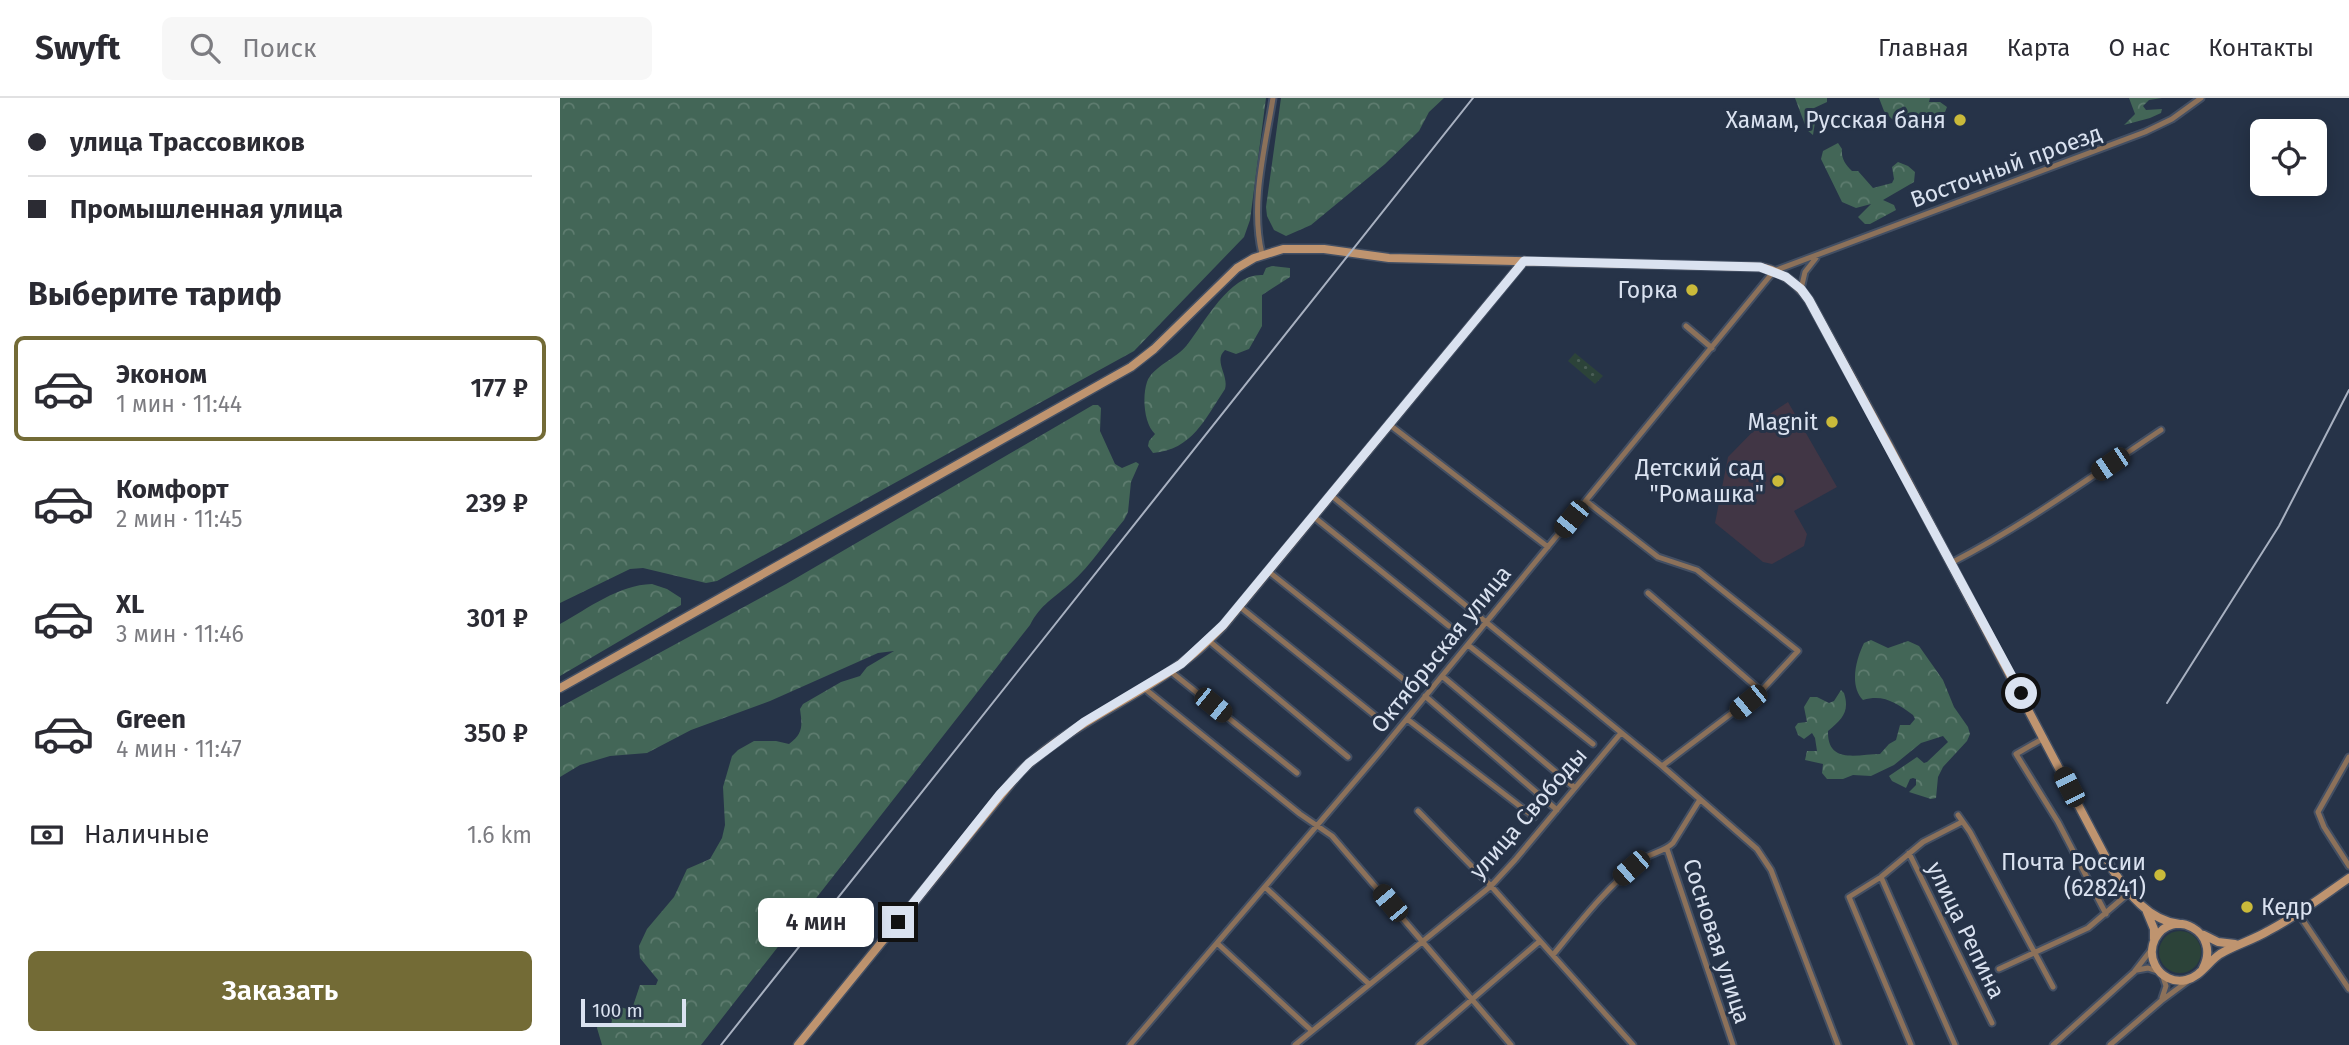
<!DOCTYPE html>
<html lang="ru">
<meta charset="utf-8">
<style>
body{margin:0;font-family:"Fira Sans",sans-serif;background:#f7f7f7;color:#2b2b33;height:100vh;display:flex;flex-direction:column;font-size:26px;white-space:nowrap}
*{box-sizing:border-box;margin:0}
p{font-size:23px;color:#7c7c81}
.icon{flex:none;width:38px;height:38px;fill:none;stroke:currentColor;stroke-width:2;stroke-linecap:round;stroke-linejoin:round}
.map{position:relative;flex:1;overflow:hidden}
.sheet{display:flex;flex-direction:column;background:#fff;width:560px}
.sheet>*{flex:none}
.banner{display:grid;align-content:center;height:154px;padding:0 28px;background:#fff}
.buttons{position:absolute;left:1690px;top:21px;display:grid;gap:14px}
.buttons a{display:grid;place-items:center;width:77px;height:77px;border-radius:10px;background:#fff;box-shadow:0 4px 18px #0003;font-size:35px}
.scale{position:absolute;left:21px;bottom:18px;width:105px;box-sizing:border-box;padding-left:7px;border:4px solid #dae2f0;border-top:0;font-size:19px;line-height:24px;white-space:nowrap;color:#dae2f0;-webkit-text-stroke:5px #263348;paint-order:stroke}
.end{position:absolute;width:32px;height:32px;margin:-16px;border:9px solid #dae2f0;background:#111;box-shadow:0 0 0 4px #111}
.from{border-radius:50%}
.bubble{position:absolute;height:49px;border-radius:10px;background:#fff;box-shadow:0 4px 18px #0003;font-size:23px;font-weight:600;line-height:49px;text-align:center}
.car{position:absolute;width:21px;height:42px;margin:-21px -10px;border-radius:9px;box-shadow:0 0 5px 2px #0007;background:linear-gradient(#222 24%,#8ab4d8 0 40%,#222 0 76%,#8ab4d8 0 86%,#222 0)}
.banner b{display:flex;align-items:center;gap:24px;height:66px;font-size:26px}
.banner b+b{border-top:2px solid #e1e1e2}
.banner i{width:18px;height:18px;background:#2b2b33}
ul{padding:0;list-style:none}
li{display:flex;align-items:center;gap:21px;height:105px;margin:0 14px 10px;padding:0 14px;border:4px solid transparent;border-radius:10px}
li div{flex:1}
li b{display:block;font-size:26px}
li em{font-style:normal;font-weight:600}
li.active{border-color:#736b36}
li>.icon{width:63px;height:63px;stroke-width:1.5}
h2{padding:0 28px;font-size:32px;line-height:84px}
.pay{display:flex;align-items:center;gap:18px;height:77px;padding:0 28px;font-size:26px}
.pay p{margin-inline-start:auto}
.primary-button{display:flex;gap:14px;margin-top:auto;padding:14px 28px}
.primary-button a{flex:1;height:80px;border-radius:10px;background:#736b36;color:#fff;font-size:28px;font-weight:600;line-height:80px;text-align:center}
header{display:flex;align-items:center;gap:42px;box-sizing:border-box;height:98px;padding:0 35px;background:#fff;border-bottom:2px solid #e1e1e2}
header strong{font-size:33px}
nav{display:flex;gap:38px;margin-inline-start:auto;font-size:24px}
.search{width:490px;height:63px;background:#f7f7f7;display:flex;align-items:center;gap:18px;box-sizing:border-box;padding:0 24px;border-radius:10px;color:#7c7c81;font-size:26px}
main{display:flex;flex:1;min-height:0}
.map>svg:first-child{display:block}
</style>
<header>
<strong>Swyft</strong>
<div class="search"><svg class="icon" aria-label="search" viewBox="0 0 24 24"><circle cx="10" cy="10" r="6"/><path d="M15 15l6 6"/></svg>Поиск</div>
<nav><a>Главная</a><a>Карта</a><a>О нас</a><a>Контакты</a></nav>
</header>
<main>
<section class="sheet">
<div class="banner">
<b><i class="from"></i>улица Трассовиков</b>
<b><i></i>Промышленная улица</b>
</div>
<h2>Выберите тариф</h2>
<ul>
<li class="active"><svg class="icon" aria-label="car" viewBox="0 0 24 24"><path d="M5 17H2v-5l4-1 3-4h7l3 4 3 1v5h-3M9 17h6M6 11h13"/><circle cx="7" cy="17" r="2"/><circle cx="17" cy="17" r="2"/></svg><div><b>Эконом</b><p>1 мин · 11:44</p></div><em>177 ₽</em></li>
<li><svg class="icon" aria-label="car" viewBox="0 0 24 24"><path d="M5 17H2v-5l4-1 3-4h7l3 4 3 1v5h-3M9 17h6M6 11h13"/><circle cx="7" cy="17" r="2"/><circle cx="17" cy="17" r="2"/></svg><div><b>Комфорт</b><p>2 мин · 11:45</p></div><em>239 ₽</em></li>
<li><svg class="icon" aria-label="car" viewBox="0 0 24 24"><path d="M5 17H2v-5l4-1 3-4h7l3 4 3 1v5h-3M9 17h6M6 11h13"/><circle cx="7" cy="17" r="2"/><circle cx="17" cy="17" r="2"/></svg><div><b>XL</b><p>3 мин · 11:46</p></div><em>301 ₽</em></li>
<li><svg class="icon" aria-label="car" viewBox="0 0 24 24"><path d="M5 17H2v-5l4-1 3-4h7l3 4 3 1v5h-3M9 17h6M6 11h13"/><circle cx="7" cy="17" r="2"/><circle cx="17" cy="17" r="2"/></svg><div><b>Green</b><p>4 мин · 11:47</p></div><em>350 ₽</em></li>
</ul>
<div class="pay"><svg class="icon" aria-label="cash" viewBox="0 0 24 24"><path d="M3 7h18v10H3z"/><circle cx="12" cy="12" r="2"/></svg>Наличные<p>1.6 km</p></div>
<div class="primary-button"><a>Заказать</a></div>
</section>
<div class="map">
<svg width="1789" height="947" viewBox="0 0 1789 947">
<defs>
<pattern id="forest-crowns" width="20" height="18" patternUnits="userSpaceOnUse" patternTransform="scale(1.75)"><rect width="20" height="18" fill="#436657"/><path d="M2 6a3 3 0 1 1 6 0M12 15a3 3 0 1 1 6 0" fill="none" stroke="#5e7c6f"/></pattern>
<pattern id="park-dots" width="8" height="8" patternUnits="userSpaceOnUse" patternTransform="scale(1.75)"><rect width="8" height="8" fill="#2c4339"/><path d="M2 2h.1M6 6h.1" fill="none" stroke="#4a5e56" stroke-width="1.8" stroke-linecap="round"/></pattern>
</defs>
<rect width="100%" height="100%" fill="#263348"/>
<!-- education -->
<path fill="#413645" d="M1228,304L1277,389L1234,413L1247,436L1244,448L1212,466L1203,464L1155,425L1168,359L1211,315Z"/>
<!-- grass -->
<path fill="#2c4339" d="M1599 854a21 21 0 1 1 42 0a21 21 0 1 1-42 0Z"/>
<!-- forest -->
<path fill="url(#forest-crowns)" d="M0,0H706L690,122L684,139L574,253L157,483L146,485L83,470L70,471L0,505Z
M721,0H884L869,14L859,33L825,66L751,127L726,138L714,132L707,118L706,109Z
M1235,0H1267V4L1252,11L1256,18L1253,37L1247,32Z
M1319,0H1370L1369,4H1380L1387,9L1385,14L1373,19L1368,17L1333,22L1324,13Z
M1569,0H1602L1589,2L1583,8L1586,12L1602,11L1601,15L1590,20L1564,27L1575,16Z
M1278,45L1282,51C1281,60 1285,66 1292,73H1298L1313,90L1332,85L1334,81L1332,69L1338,64L1348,68L1355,74L1354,84L1323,102L1334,107L1336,112L1310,126H1305L1298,119L1311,106L1296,110L1282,104L1261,61L1263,53Z
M712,168L730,170V179L702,197V228L689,251L676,256L665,252C653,263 669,277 665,291C645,321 632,352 593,355L588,348L589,343L595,336C584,326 582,299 587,284C593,268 616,261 627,247C645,224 670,175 703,177L706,170Z
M533,307H538L541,310L540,333L555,366L562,370L576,364L579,366L571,384L568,414L564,422C547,442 531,467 511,485C495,499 480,507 470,527L141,947H42L37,930L38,926L42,929L51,927L52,922L48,913L50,908L54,907L67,911L73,908L80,887H96L98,882L80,860L79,848L87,831L114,799L127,771L150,761L162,740L165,727L163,689L172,658L178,652L194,643H216L229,646C244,635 242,627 240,611L243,606L281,584L300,578L307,569L334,553L318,555L210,603L131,632L87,655L50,658L20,667L0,679V609L226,486Z
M92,486L107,491L121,500V507L0,578V526C29,510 58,487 92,486Z
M1311,542L1328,550L1348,543L1359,548L1383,582L1394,609L1408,629L1410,636L1407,643L1383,669L1378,679L1376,700L1371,701L1349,694L1356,687V681L1353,680L1350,681L1346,690L1332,683L1329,678L1357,659L1364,665L1367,664L1388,644L1383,638L1361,645L1334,667L1311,678L1293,677L1283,681H1267L1262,675L1263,666L1245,662L1247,653H1257L1255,640L1252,635L1244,641L1238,637L1235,629L1238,625L1247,624L1244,609L1250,599H1257L1269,605L1274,603L1281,592L1284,595C1290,614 1282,621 1268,633C1267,667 1299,656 1320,656L1329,646L1336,642L1340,627H1350L1355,621L1353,617C1336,605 1324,596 1303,602C1289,588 1296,561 1304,545Z"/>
<!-- park -->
<path fill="url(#park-dots)" d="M1015,255L1043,278L1035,286L1008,263Z"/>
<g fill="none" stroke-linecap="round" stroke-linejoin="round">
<defs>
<path id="street" d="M702,156C690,106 705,50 713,0
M1241,191L1245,174L1256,160
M1126,228L1152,250
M830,327L988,449
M772,398L1102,668L1197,751L1211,772L1278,947
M1026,403L1098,459L1137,472L1238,553L1201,593L1102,668
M754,419L889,528
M1391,465C1465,427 1532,378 1601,332
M708,473L847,584
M1088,495L1201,593
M679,508L818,620
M648,542L788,659
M908,547L1033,646
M610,573L737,675
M882,578L1015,690
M584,590L740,716L772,738L951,947
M865,598L997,712
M847,621L974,719
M1484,640L1456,656L1498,724L1546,816
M1789,659L1758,714L1764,729L1789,768
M858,713L931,788L1073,947
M1398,717L1410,734L1493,889
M1107,751L1173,947
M1349,755L1432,925
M1321,779L1395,947
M705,789L809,886
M1738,815L1789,891
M657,845L752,933
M993,857C1020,824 1046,790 1080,763C1090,755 1104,754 1113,745L1139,703
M1439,871L1528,830L1570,794
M1577,872L1588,870L1597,873
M1602,876L1606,888L1602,900
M570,947L818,656L1214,173L1585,34L1612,21L1641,0
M735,947L931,788L955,762L1061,635
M859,947L980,843
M1351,947L1289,799L1321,779L1363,744L1402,724
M1493,947L1574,874L1591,852
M1550,947L1601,903L1628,883"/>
<path id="secondary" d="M0,590L571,269L594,251L677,170L694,160L723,151H764L829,160L1200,169C1221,173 1237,185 1249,202L1329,348L1552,771C1568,795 1589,823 1620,826
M1587,814L1594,831V841
M1644,837L1658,844L1675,846
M1643,870C1662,834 1612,808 1595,841C1591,849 1591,859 1595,867C1601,879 1614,885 1626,882C1640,879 1648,864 1660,856C1675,847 1693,842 1708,833C1737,818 1763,798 1789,780
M238,947L460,674C510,625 577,601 631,558C643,549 653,538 663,528L964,163"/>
</defs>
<!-- street casing -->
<use href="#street" stroke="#434f63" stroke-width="9"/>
<!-- secondary casing -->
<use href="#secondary" stroke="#434f63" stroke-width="11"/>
<!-- street -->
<use href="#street" stroke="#8c715a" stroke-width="5"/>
<!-- secondary -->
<use href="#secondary" stroke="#bf946f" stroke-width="8"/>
<!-- rail -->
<path stroke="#a8b1c1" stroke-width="2" d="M1607,605L1719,428L1789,292
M161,947L913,0"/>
</g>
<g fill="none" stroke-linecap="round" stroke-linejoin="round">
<!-- route -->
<path stroke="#dae2f0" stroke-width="9" d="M338,824L440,696L469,665L524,624L621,566L663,527L964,163L1200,169L1226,179L1241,191L1249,202L1461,595"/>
</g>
<!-- markers -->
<g fill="#caba3a" stroke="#263348" stroke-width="2.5">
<circle cx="1400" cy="22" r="7"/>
<circle cx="1132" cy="192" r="7"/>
<circle cx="1272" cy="324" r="7"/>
<circle cx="1218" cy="383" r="7"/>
<circle cx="1600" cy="777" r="7"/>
<circle cx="1687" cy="809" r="7"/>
</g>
<g text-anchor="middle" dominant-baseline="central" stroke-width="6" stroke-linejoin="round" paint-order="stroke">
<!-- poi labels -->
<g font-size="23" fill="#dae2f0" stroke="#263348" text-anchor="end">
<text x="1386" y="22">Хамам, Русская баня</text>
<text x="1118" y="192">Горка</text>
<text x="1258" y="324">Magnit</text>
<text x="1204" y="370">Детский сад<tspan x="1204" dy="26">"Ромашка"</tspan></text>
<text x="1586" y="764">Почта России<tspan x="1586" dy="26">(628241)</tspan></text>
<text x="1701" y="809" text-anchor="start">Кедр</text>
</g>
<!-- street labels -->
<g font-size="23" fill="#dae2f0" stroke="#263348">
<text transform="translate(1446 68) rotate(-20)">Восточный проезд</text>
<text transform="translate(881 551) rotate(-51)">Октябрьская улица</text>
<text transform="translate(968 715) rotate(-49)">улица Свободы</text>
<text transform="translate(1406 832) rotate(64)">улица Репина</text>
<text transform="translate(1157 843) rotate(72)">Сосновая улица</text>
</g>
</g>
</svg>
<div class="buttons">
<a><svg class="icon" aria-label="locate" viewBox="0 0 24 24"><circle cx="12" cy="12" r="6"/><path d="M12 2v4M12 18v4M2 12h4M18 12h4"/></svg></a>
</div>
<div class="scale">100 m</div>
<i class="end from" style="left:1461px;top:595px"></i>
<i class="end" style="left:338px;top:824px"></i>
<div class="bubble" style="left:198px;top:800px;width:116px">4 мин</div>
<i class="car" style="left:1550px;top:366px;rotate:236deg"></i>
<i class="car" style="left:1011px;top:421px;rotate:219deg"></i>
<i class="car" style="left:1188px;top:604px;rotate:231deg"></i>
<i class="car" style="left:653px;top:607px;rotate:129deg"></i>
<i class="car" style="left:1509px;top:689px;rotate:333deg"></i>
<i class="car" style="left:1071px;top:770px;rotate:229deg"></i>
<i class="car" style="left:830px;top:805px;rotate:320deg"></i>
</div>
</main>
